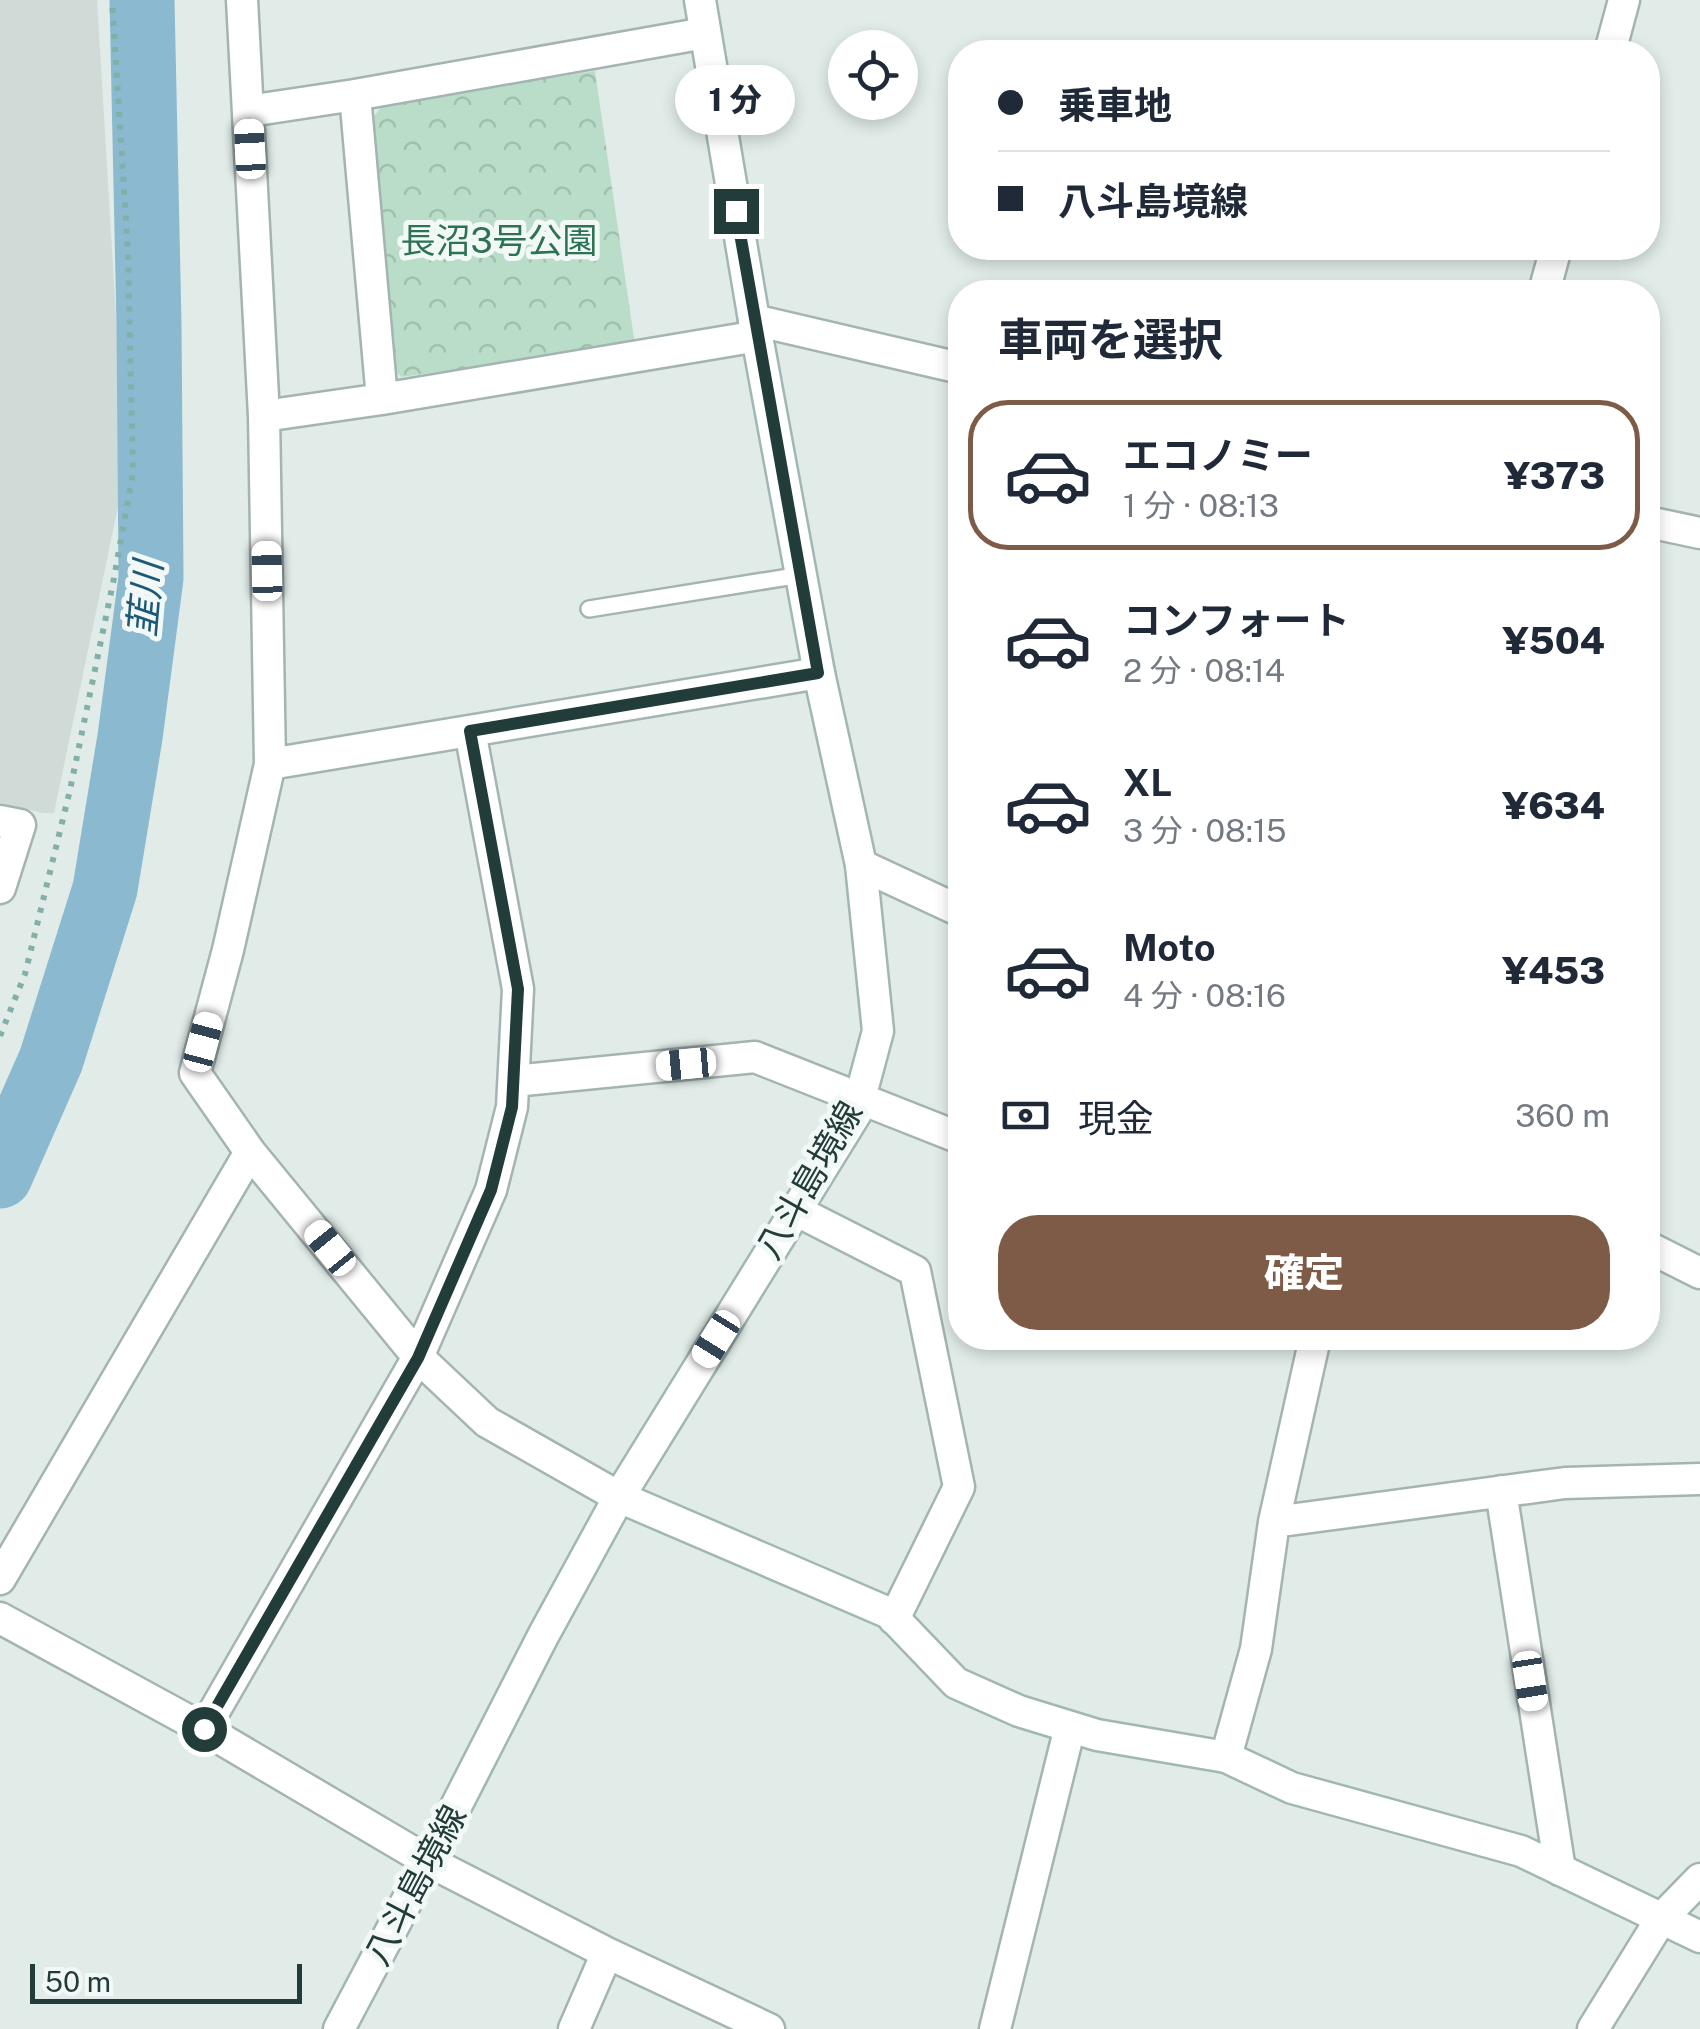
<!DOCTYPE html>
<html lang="ja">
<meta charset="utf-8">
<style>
body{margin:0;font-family:"Public Sans","Noto Sans JP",sans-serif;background:#f6f6f7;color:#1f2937;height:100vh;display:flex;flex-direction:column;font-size:38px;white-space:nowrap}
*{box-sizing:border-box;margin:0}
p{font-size:32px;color:#747a83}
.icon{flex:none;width:55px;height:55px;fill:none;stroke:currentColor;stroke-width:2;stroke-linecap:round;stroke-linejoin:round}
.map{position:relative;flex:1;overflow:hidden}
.details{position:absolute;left:948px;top:280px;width:712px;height:1070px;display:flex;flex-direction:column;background:#fff;border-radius:40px;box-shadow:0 5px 15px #0003}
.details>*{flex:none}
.hud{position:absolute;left:948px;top:40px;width:712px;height:220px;border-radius:40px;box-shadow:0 5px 15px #0003;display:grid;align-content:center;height:220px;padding:0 50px;background:#fff}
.buttons{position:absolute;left:828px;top:30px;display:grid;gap:20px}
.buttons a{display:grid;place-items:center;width:90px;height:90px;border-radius:50%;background:#fff;box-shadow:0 5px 15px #0003;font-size:50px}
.scale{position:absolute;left:30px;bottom:25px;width:272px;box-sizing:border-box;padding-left:10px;border:5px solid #223c3a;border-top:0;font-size:28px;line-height:35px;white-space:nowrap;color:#223c3a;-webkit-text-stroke:8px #f2f8f6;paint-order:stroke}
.end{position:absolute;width:45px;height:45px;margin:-22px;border:12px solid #223c3a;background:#fff;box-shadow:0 0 0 5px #fff}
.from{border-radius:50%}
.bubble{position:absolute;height:70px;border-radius:35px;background:#fff;box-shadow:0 5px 15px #0003;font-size:32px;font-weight:800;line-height:70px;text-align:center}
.car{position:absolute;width:30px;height:60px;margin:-30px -15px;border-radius:12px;box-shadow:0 0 8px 2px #0007;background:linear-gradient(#fff 24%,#345 0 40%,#fff 0 76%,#345 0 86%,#fff 0)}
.hud b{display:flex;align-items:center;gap:35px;height:95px;font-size:38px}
.hud b+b{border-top:2px solid #e0e1e3}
.hud i{width:25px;height:25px;background:#1f2937}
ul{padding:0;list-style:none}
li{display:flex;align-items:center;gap:30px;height:150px;margin:0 20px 15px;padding:0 30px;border:5px solid transparent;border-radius:40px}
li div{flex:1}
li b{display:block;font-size:38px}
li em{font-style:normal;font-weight:800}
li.current{border-color:#7d5b47}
li>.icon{width:90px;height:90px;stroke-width:1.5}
h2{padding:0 50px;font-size:45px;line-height:120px}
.pay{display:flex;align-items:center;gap:25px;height:110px;padding:0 50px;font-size:38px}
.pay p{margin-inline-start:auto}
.cta{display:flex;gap:20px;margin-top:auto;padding:20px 50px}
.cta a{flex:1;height:115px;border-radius:40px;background:#7d5b47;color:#fff;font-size:40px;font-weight:800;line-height:115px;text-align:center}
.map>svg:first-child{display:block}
</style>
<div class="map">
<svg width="1700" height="2029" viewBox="0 0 1700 2029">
<defs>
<pattern id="forest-crowns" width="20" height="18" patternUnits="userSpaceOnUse" patternTransform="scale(2.5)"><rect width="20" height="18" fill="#baddc9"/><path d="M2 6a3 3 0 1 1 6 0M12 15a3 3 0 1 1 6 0" fill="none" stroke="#a0bfad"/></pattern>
</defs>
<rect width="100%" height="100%" fill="#e1ece9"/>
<!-- built -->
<path fill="#d0dbd8" d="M0,0H97L123,431L119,502L54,813H43L0,803Z"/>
<!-- forest -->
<path fill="url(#forest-crowns)" d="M595,71L635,345L401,377L390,365L370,122L383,104Z"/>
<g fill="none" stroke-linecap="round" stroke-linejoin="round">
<!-- river -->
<path stroke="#8ab9d0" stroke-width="65" d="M0,1176L51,1060L105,889L130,737L151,578L149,324L142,0"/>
<defs>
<path id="lane" d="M589,609L801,575"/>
<path id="street" d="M242,0L264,416L270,764L228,950L195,1073L250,1152L418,1357L487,1422L619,1497
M1610,52L1624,0
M355,95L382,399
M249,111L355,95L705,33
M1544,292L1556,248
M754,320L960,368
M264,416L382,399L758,336
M1648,522L1700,533
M270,764L819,673
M0,821L20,825L0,888
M861,865L960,911
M514,1081L755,1057L960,1138
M795,1210L915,1271L959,1487L894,1619
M1648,1247L1700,1273
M1501,1491L1560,1870
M1274,1522L1565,1483L1700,1479
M0,1579L250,1152
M0,1618L204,1729L428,1861L607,1953L769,2029
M204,1729L418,1357L491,1190L512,1107L518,989L470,731
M1226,1757L1256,1649L1274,1522L1315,1338
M574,2029L607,1953
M995,2029L1070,1727
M1593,2029L1661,1919L1700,1879"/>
<path id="secondary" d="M619,1497L889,1613L956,1683L1019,1711L1097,1735L1226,1757L1292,1788L1521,1851L1700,1937
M339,2029L428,1861L543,1636L619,1497L856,1113L878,1031L861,865L819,673L754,320L700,0"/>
</defs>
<!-- lane casing -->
<use href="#lane" stroke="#a4b4b1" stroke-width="20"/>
<!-- street casing -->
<use href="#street" stroke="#a4b4b1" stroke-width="35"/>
<!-- secondary casing -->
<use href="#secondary" stroke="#a0b7b3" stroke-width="35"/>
<!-- path -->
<path stroke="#82afa8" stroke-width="6" stroke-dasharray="5 8" stroke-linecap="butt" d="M0,1036L25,974L70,790L114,578L133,473L128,252L112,0"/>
<!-- lane -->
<use href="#lane" stroke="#fff" stroke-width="15"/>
<!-- street -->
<use href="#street" stroke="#fff" stroke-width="30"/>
<!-- secondary -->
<use href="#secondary" stroke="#fff" stroke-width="30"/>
</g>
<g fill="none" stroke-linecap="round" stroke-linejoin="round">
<!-- route -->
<path stroke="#223c3a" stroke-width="12" d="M204,1729L418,1358L491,1190L512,1107L518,989L470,731L818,673L736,211"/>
</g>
<g text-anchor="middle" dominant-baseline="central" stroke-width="10" stroke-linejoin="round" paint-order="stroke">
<!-- park labels -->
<g font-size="35" fill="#2c7353" stroke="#f2f8f6">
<text x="499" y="240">長沼3号公園</text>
</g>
<!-- street labels -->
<g font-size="35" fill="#223c3a" stroke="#f2f8f6">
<text transform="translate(809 1180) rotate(-60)">八斗島境線</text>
<text transform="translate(415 1885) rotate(-62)">八斗島境線</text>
</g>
<!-- water labels -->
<g font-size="38" font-style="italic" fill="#1d5977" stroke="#f2f8f6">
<text transform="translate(145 599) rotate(-85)">韮川</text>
</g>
</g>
</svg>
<div class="buttons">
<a><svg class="icon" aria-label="locate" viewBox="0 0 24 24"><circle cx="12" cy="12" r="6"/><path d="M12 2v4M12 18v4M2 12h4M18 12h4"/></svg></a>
</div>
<div class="scale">50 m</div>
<i class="end from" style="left:204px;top:1729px"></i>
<i class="end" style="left:736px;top:211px"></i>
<div class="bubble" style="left:675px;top:65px;width:120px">1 分</div>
<i class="car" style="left:250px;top:149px;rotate:357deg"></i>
<i class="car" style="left:267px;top:571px;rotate:359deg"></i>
<i class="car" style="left:203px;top:1042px;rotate:15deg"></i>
<i class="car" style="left:686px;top:1064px;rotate:265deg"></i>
<i class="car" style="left:330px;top:1248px;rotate:321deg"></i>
<i class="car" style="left:716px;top:1339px;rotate:212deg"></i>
<i class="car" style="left:1530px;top:1681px;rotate:171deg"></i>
<div class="hud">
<b><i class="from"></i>乗車地</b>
<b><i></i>八斗島境線</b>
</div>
<section class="details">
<h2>車両を選択</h2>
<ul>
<li class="current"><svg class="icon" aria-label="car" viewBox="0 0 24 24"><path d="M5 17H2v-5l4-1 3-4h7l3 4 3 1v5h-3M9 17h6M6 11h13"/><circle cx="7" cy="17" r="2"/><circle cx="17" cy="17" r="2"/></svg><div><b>エコノミー</b><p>1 分 · 08:13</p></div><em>¥373</em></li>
<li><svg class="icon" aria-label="car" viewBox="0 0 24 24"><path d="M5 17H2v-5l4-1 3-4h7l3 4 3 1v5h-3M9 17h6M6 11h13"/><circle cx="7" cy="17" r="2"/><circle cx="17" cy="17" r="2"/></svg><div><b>コンフォート</b><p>2 分 · 08:14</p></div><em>¥504</em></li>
<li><svg class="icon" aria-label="car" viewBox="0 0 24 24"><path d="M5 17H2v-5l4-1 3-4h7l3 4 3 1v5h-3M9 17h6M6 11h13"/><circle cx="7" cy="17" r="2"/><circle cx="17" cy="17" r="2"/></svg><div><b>XL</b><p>3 分 · 08:15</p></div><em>¥634</em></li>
<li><svg class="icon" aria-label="car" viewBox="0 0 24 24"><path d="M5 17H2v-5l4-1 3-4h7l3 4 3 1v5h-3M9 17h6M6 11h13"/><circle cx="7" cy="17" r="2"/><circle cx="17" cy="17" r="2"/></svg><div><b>Moto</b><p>4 分 · 08:16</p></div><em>¥453</em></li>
</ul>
<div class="pay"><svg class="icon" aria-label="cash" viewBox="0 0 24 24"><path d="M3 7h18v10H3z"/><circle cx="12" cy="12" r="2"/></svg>現金<p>360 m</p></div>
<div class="cta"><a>確定</a></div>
</section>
</div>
